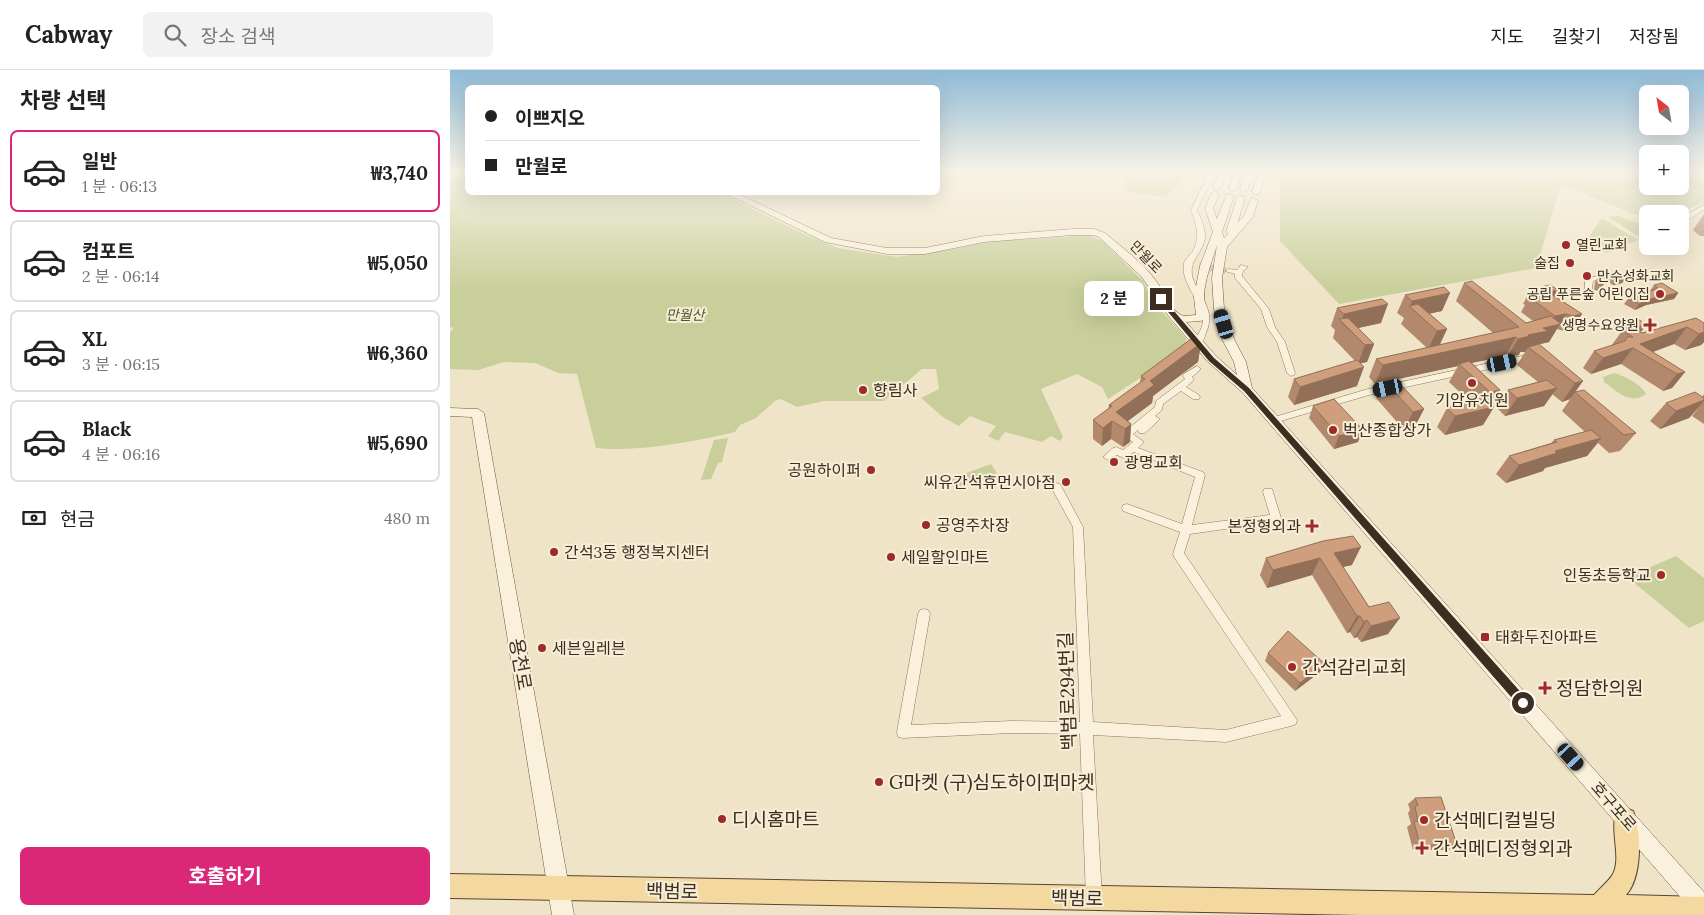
<!DOCTYPE html>
<html lang="ko">
<meta charset="utf-8">
<style>
body{margin:0;font-family:Lora,"Noto Sans KR",serif;background:#f2f2f2;color:#222;height:100vh;display:flex;flex-direction:column;font-size:19px;white-space:nowrap}
*{box-sizing:border-box;margin:0}
p{font-size:16px;color:#767676}
.icon{flex:none;width:28px;height:28px;fill:none;stroke:currentColor;stroke-width:2;stroke-linecap:round;stroke-linejoin:round}
.map{position:relative;flex:1;overflow:hidden}
.panel{display:flex;flex-direction:column;background:#fff;width:450px}
.panel>*{flex:none}
.hud{position:absolute;left:15px;top:15px;width:475px;height:110px;border-radius:8px;box-shadow:0 5px 20px #0002;display:grid;align-content:center;height:110px;padding:0 20px;background:#fff}
.needle{width:32px;rotate:329deg}
.tools{position:absolute;left:1189px;top:15px;display:grid;gap:10px}
.tools a{display:grid;place-items:center;width:50px;height:50px;border-radius:8px;background:#fff;box-shadow:0 5px 20px #0002;font-size:25px}
.end{position:absolute;width:22px;height:22px;margin:-11px;border:6px solid #3d2e20;background:#fff;box-shadow:0 0 0 2px #fff}
.from{border-radius:50%}
.bubble{position:absolute;height:35px;border-radius:8px;background:#fff;box-shadow:0 5px 20px #0002;font-size:16px;font-weight:700;line-height:35px;text-align:center}
.car{position:absolute;width:15px;height:30px;margin:-15px -8px;border-radius:6px;box-shadow:0 0 4px 1px #0007;background:linear-gradient(#222 24%,#8ab4d8 0 40%,#222 0 76%,#8ab4d8 0 86%,#222 0)}
.hud b{display:flex;align-items:center;gap:18px;height:48px;font-size:19px}
.hud b+b{border-top:1px solid #e0e0e0}
.hud i{width:12px;height:12px;background:#222}
ul{padding:0;list-style:none}
li{display:flex;align-items:center;gap:15px;height:82px;margin:0 10px 8px;padding:0 10px;border:2px solid #e0e0e0;border-radius:8px}
li div{flex:1}
li b{display:block;font-size:19px}
li em{font-style:normal;font-weight:700}
li.on{border-color:#db2777}
li>.icon{width:45px;height:45px;stroke-width:1.5}
h2{padding:0 20px;font-size:22px;line-height:60px}
.pay{display:flex;align-items:center;gap:12px;height:55px;padding:0 20px;font-size:19px}
.pay p{margin-inline-start:auto}
.action{display:flex;gap:10px;margin-top:auto;padding:10px 20px}
.action a{flex:1;height:58px;border-radius:8px;background:#db2777;color:#fff;font-size:20px;font-weight:700;line-height:58px;text-align:center}
header{display:flex;align-items:center;gap:30px;box-sizing:border-box;height:70px;padding:0 25px;background:#fff;border-bottom:1px solid #e0e0e0}
header strong{font-size:24px}
nav{display:flex;gap:28px;margin-inline-start:auto;font-size:18px}
.search{width:350px;height:45px;background:#f2f2f2;display:flex;align-items:center;gap:12px;box-sizing:border-box;padding:0 18px;border-radius:8px;color:#767676;font-size:19px}
main{display:flex;flex:1;min-height:0}
.map>svg:first-child{display:block}
</style>
<header>
<strong>Cabway</strong>
<div class="search"><svg class="icon" aria-label="search" viewBox="0 0 24 24"><circle cx="10" cy="10" r="6"/><path d="M15 15l6 6"/></svg>장소 검색</div>
<nav><a>지도</a><a>길찾기</a><a>저장됨</a></nav>
</header>
<main>
<section class="panel">
<h2>차량 선택</h2>
<ul>
<li class="on"><svg class="icon" aria-label="car" viewBox="0 0 24 24"><path d="M5 17H2v-5l4-1 3-4h7l3 4 3 1v5h-3M9 17h6M6 11h13"/><circle cx="7" cy="17" r="2"/><circle cx="17" cy="17" r="2"/></svg><div><b>일반</b><p>1 분 · 06:13</p></div><em>₩3,740</em></li>
<li><svg class="icon" aria-label="car" viewBox="0 0 24 24"><path d="M5 17H2v-5l4-1 3-4h7l3 4 3 1v5h-3M9 17h6M6 11h13"/><circle cx="7" cy="17" r="2"/><circle cx="17" cy="17" r="2"/></svg><div><b>컴포트</b><p>2 분 · 06:14</p></div><em>₩5,050</em></li>
<li><svg class="icon" aria-label="car" viewBox="0 0 24 24"><path d="M5 17H2v-5l4-1 3-4h7l3 4 3 1v5h-3M9 17h6M6 11h13"/><circle cx="7" cy="17" r="2"/><circle cx="17" cy="17" r="2"/></svg><div><b>XL</b><p>3 분 · 06:15</p></div><em>₩6,360</em></li>
<li><svg class="icon" aria-label="car" viewBox="0 0 24 24"><path d="M5 17H2v-5l4-1 3-4h7l3 4 3 1v5h-3M9 17h6M6 11h13"/><circle cx="7" cy="17" r="2"/><circle cx="17" cy="17" r="2"/></svg><div><b>Black</b><p>4 분 · 06:16</p></div><em>₩5,690</em></li>
</ul>
<div class="pay"><svg class="icon" aria-label="cash" viewBox="0 0 24 24"><path d="M3 7h18v10H3z"/><circle cx="12" cy="12" r="2"/></svg>현금<p>480 m</p></div>
<div class="action"><a>호출하기</a></div>
</section>
<div class="map">
<svg width="1254" height="845" viewBox="0 0 1254 845">
<rect width="100%" height="100%" fill="#f0e4c8"/>
<!-- green -->
<path fill="#c9cf9b" d="M0,101H17L18,122L270,123L354,164L388,178L447,187L504,179L535,172L639,165L653,171L693,211L703,231L736,268L738,282L713,293L658,329L652,317L627,304L591,319L613,367L610,371L601,366L592,372L555,362L548,371L538,366L546,356L520,346L509,356L494,348L471,328L489,319L486,299H472L434,331H374L347,337L331,329L325,331L306,348L290,355L285,362C243,372 189,382 146,378L127,304L108,303L85,293L54,292L28,300L0,299V262L4,258L0,257Z
M657,101H741L716,127L678,122L674,116L676,109Z
M830,101H1197L1198,116H1230V101H1254V132L1227,144H1198L1197,149L1111,115L1086,198L889,234L830,171Z
M1168,146L1197,156V165L1191,168L1158,147Z
M1153,149L1188,170L1156,183L1139,173L1138,169L1150,150Z
M1164,303C1175,306 1191,314 1196,324C1181,336 1166,321 1154,312L1153,307Z
M278,368L272,392L268,393L261,409L251,410L264,370Z
M541,394L547,403L505,418L500,409Z
M1226,486L1254,508V551L1239,558L1177,507Z"/>
<g fill="none" stroke-linecap="round" stroke-linejoin="round">
<!-- street-tunnel -->
<path stroke="#ccc0a6" stroke-width="7" stroke-dasharray="7 3" stroke-linecap="butt" d="M749,196L779,201"/>
<defs>
<path id="street" d="M760,101H766L747,140C751,148 755,157 755,166C754,184 737,190 743,209C751,230 766,240 756,263C754,269 753,273 748,275L744,273C747,266 754,256 753,248C751,231 730,212 734,193C735,189 741,184 743,181C751,166 746,154 741,140Z
M1254,135V140L1230,155V150L1237,144Z
M791,195L798,197L793,201L792,206L819,239L825,257L835,272L845,303L844,305L841,306L837,303L827,272L817,257L811,239L785,208V204L775,201L779,199L787,200Z
M1147,206L1151,208L1143,211L1141,226L1137,228H1134L1135,210Z
M1082,284L1085,285V289L919,325L824,353L819,350L821,348L918,319Z
M747,296L751,299L742,307L744,310L736,317L749,325L750,327L749,329H743L731,321L713,334L712,340L705,346L710,349L708,351L695,363H689L688,360L683,364L694,372L688,378L753,402L755,405L742,455L820,445L813,422L814,419H822L831,448L830,451L740,464L734,483L847,650L846,654L841,656L776,672L643,665L652,828L649,833L644,836L639,833L636,828L630,664L562,663L453,668L448,667L447,662L468,544L470,540L474,539L478,540L480,544L461,655L562,651L630,652L623,457L601,417L606,413L610,414L633,457L643,652L776,660L831,646L724,487L723,484L730,462L673,441L672,438L673,435L677,434L732,454L745,407L684,382L674,388L667,385L658,390L653,387L663,378L666,377L673,380L683,372L672,364L674,362L705,337L706,331L735,309L733,306L734,304Z"/>
<path id="secondary" d="M770,101H778L771,117L767,120L763,117Z
M784,101H792L787,119L783,122L779,119Z
M796,101H804L798,119L794,122L790,119Z
M809,101H817L810,122L806,125L802,122Z
M765,121L769,124L763,138L767,149L777,124L784,126L772,162L774,168L778,164L776,162L788,125L795,127L788,152L794,146L801,128L808,130L803,147L777,177L772,208L774,239L784,269L796,292L802,318L1254,822V845H1246L792,322L758,292L720,248L691,206L649,167L643,165H623L534,172L475,184H437L375,172L273,122H285L381,168L437,178H475L534,166L623,159H644L655,163C672,178 693,192 706,211C714,221 719,238 731,245C735,247 741,245 746,245L744,227L750,196L763,162L755,138L761,124ZM767,175L762,208L764,239L772,269L784,292L787,305L766,286L736,252L751,251L756,248C758,241 755,235 754,228C754,211 762,191 767,175Z
M0,338L28,339L34,343L124,845H102L22,347L0,346Z"/>
<path id="primary" d="M1175,738L1183,741C1192,762 1192,808 1176,825L1254,827V845H911L0,828V804L1144,825C1150,818 1159,811 1163,804C1172,787 1159,760 1167,741Z"/>
</defs>
<!-- street casing -->
<use href="#street" stroke="#8d765c" stroke-width="1"/>
<!-- secondary casing -->
<use href="#secondary" stroke="#6f573f" stroke-width="1"/>
<!-- primary casing -->
<use href="#primary" stroke="#5b4430" stroke-width="2"/>
<!-- street -->
<use href="#street" fill="#faf1dc" fill-rule="evenodd"/>
<!-- secondary -->
<use href="#secondary" fill="#faf1dc" fill-rule="evenodd"/>
<!-- primary -->
<use href="#primary" fill="#f3d9a0" fill-rule="evenodd"/>
</g>
<!-- wall -->
<path fill="#b2896c" d="M1254,144V166H1250L1243,160Z
M1158,204L1176,207L1172,213L1163,215L1155,210L1153,215L1149,221L1144,220L1145,212L1149,206L1156,207Z
M1014,213L1076,253L1083,251L1071,242L1075,235L1073,234L1081,219L1105,226L1132,244L1122,259L1114,261L1107,259L1099,272L1089,274L1133,311L1120,329L1112,332L1102,324L1094,336L1055,346L1047,338L1058,320L1088,312L1067,295L1075,282H1070L1069,285L1057,287L1055,286L1022,293L1050,320L1042,334L1044,337L1033,355L995,365L987,357L997,338L1020,332L999,312L1008,296L945,309L974,339L964,358L954,360L926,328L933,312L925,314L919,307L926,289L977,278L951,254L954,248L947,243L955,225L992,241L979,243L997,259L990,275L1043,263L1006,231Z
M1204,215L1228,223L1224,229L1196,235L1185,240L1174,234L1178,229L1200,221Z
M887,238L931,253L908,258L924,274L917,292L910,293L907,316L844,335L838,327L844,309L905,291L883,268L885,260L881,256Z
M1174,253L1192,261H1190L1192,263L1254,253V272L1251,275L1235,280L1224,274L1202,282L1235,302L1222,318L1213,321L1171,294L1141,304L1133,298L1144,281L1161,276L1172,261L1169,259Z
M751,273L748,292L703,326L702,333L678,351L681,354L680,372L673,377L661,369L652,376L643,369V350L658,339L659,335L690,313L691,306Z
M1125,322L1186,363L1170,381L1159,383L1148,373L1137,386L1095,398L1093,401L1056,413L1046,404L1059,386L1101,373L1104,370L1135,362L1112,341Z
M1254,324V354L1242,346L1249,337L1239,348L1210,359L1200,351L1216,333L1252,327Z
M863,336L908,372L884,379L859,348Z
M873,471L902,495L893,497L919,537L938,564L911,572L907,567L904,568L900,562L897,563L862,505L817,518L810,505L816,488Z
M818,583L870,602L845,621L815,591Z
M965,728L1007,775L999,780H963L957,757L961,754L958,743L960,740L958,734Z"/>
<!-- shaded-wall -->
<path fill="#916f58" d="M1176,207L1172,213L1163,215L1166,209Z
M1108,220L1099,235L1098,222Z
M1000,223L992,241L970,246L960,237L962,231Z
M1228,223L1224,229L1196,235L1185,240L1189,234L1200,229Z
M938,234L931,253L899,260L891,252L894,244Z
M1116,244L1099,272L1078,277L1075,282H1070L1069,285L1057,287L1068,269L1093,258L1098,256L1105,246Z
M1132,244L1122,259L1114,261L1123,246Z
M1196,254L1192,261L1179,265L1184,259Z
M1237,257L1224,274L1195,285L1190,274Z
M997,259L988,277L978,279L987,261Z
M1254,262V272L1251,275L1235,280L1249,264Z
M1066,267L1055,286L1011,295L1009,294L1008,296L935,312L934,310L933,312L925,314L933,295Z
M751,273L748,292L703,326L702,333L671,356L666,342L700,311Z
M924,274L917,292L908,294L915,275Z
M1183,278L1171,294L1141,304L1153,288Z
M914,297L907,316L844,335L850,317Z
M1235,302L1222,318L1213,321L1227,304Z
M1133,311L1120,329L1112,332L1125,313Z
M1107,318L1094,336L1055,346L1067,328Z
M1050,320L1040,338L1044,337L1033,355L995,365L1005,346L1029,341L1040,322Z
M1254,330V331L1239,348L1210,359L1226,341Z
M974,339L964,358L954,360L963,342Z
M662,351L661,369L652,376L653,358Z
M681,354L680,372L673,377L675,359Z
M913,360L908,372L884,379L889,366Z
M1151,368L1137,386L1095,398L1093,401L1056,413L1069,395L1105,381Z
M911,477L902,495L878,500L884,483Z
M870,488L862,505L817,518L823,500Z
M907,546H910L900,562L897,563Z
M950,548L938,564L911,572L921,556Z
M917,550L907,567L904,568L914,552Z
M875,594L870,602L845,621L850,613Z"/>
<!-- building -->
<path fill="#cf9f7d" stroke="#916f58" d="M1166,201L1176,207L1166,209L1158,204Z
M1153,205L1156,206L1153,215L1148,214L1149,206Z
M1022,211L1076,253L1101,246L1111,254L1093,258L1098,261L1078,265L1080,266L1068,269L1066,267L933,295L926,289L1069,257L1014,213Z
M1212,213L1228,223L1200,229L1189,234L1178,229L1208,218L1204,215Z
M1100,215L1108,220L1098,222L1132,244L1123,246L1116,244L1105,246L1079,227L1089,225L1081,219Z
M994,217L1000,223L962,231L955,225Z
M932,229L938,234L894,244L887,238Z
M968,234L997,259L987,261L959,236Z
M898,248L924,274L915,275L889,249Z
M1186,248L1196,254L1186,258L1183,257H1181L1174,253Z
M1246,248L1254,253V262L1249,264L1237,257L1190,274L1235,302L1227,304L1183,278L1153,288L1144,281L1175,271L1177,267H1183L1172,260L1183,257L1192,263Z
M741,269L751,273L700,311L704,315L666,342L681,354L675,359L662,351L653,358L643,350L662,336L659,335L695,309L691,306Z
M1089,274L1133,311L1125,313L1078,277Z
M907,290L914,297L850,317L844,309Z
M1019,291L1050,320L1040,322L1009,294Z
M944,308L974,339L963,342L934,310Z
M1097,310L1107,318L1067,328L1058,320Z
M1134,320L1186,363L1174,365L1125,322Z
M1245,322L1254,328V330L1226,341L1216,333Z
M1036,328L1044,337L1005,346L997,338Z
M884,329L913,360L889,366L863,336Z
M1141,360L1151,368L1105,381L1107,383L1069,395L1059,386L1107,372L1104,370Z
M903,466L911,477L884,483L919,537L939,532L950,548L921,556L917,550L914,552L910,546H907L870,488L823,500L816,488L873,471Z
M838,561L875,594L850,613L818,583Z
M991,727L1007,775H970L964,752L968,751L965,737L968,735L965,728Z"/>
<!-- sky -->
<linearGradient id="sky" x2="0" y2="1"><stop stop-color="#8fbad6"/><stop offset="0.46" stop-color="#f8f3e6"/><stop offset="1" stop-color="#f8f3e6" stop-opacity="0"/></linearGradient>
<rect width="1254" height="220" fill="url(#sky)"/>
<!-- route -->
<path fill="#3d2e20" d="M709,228H713L764,288L799,318L1077,629L1078,633L1077,636H1069L794,321L759,291L709,231Z"/>
<!-- markers -->
<g fill="#9e2a2b" stroke="#f7eed8" stroke-width="2">
<circle cx="1116" cy="175" r="5"/>
<circle cx="1120" cy="193" r="5"/>
<circle cx="1137" cy="206" r="5"/>
<circle cx="1210" cy="224" r="5"/>
<path d="M1197.5 247.5h5v5h5v5h-5v5h-5v-5h-5v-5h5z"/>
<circle cx="1022" cy="313" r="5"/>
<circle cx="413" cy="320" r="5"/>
<circle cx="883" cy="360" r="5"/>
<circle cx="664" cy="392" r="5"/>
<circle cx="421" cy="400" r="5"/>
<circle cx="616" cy="412" r="5"/>
<circle cx="476" cy="455" r="5"/>
<path d="M859.5 448.5h5v5h5v5h-5v5h-5v-5h-5v-5h5z"/>
<circle cx="104" cy="482" r="5"/>
<circle cx="441" cy="487" r="5"/>
<circle cx="1211" cy="505" r="5"/>
<rect x="1030" y="562" width="10" height="10" rx="2.5"/>
<circle cx="92" cy="578" r="5"/>
<circle cx="842" cy="597" r="5"/>
<path d="M1092.5 610.5h5v5h5v5h-5v5h-5v-5h-5v-5h5z"/>
<circle cx="429" cy="712" r="5"/>
<circle cx="272" cy="749" r="5"/>
<circle cx="974" cy="750" r="5"/>
<path d="M969.5 770.5h5v5h5v5h-5v5h-5v-5h-5v-5h5z"/>
</g>
<g text-anchor="middle" dominant-baseline="central" stroke-width="4" stroke-linejoin="round" paint-order="stroke">
<!-- far-poi labels -->
<g font-size="14" fill="#3d2e20" stroke="#f7eed8" text-anchor="end">
<text x="1126" y="175" text-anchor="start">열린교회</text>
<text x="1110" y="193">술집</text>
<text x="1147" y="206" text-anchor="start">만수성화교회</text>
<text x="1200" y="224">공립 푸른숲 어린이집</text>
<text x="1189" y="255">생명수요양원</text>
</g>
<!-- far-street labels -->
<g font-size="14" fill="#3d2e20" stroke="#f7eed8">
<text transform="translate(696 187) rotate(46)">만월로</text>
</g>
<!-- far-park labels -->
<g font-size="14" font-style="italic" fill="#4d5a26" stroke="#f7eed8">
<text x="235" y="245">만월산</text>
</g>
<!-- poi labels -->
<g font-size="16" fill="#3d2e20" stroke="#f7eed8" text-anchor="start">
<text x="423" y="320">향림사</text>
<text x="1022" y="330" text-anchor="middle">기암유치원</text>
<text x="893" y="360">벅산종합상가</text>
<text x="674" y="392">광명교회</text>
<text x="411" y="400" text-anchor="end">공원하이퍼</text>
<text x="606" y="412" text-anchor="end">씨유간석휴먼시아점</text>
<text x="486" y="455">공영주차장</text>
<text x="851" y="456" text-anchor="end">본정형외과</text>
<text x="114" y="482">간석3동 행정복지센터</text>
<text x="451" y="487">세일할인마트</text>
<text x="1201" y="505" text-anchor="end">인동초등학교</text>
<text x="1045" y="567">태화두진아파트</text>
<text x="102" y="578">세븐일레븐</text>
</g>
<!-- street labels -->
<g font-size="16" fill="#3d2e20" stroke="#f7eed8">
<text transform="translate(1164 736) rotate(49)">호구포로</text>
</g>
<!-- near-street labels -->
<g font-size="19" fill="#3d2e20" stroke="#f7eed8">
<text transform="translate(71 594) rotate(80)">용천로</text>
<text transform="translate(617 621) rotate(-92)">백범로294번길</text>
<text transform="translate(222 821) rotate(1)">백범로</text>
<text transform="translate(627 828) rotate(1)">백범로</text>
</g>
<!-- near-poi labels -->
<g font-size="19" fill="#3d2e20" stroke="#f7eed8" text-anchor="start">
<text x="852" y="597">간석감리교회</text>
<text x="1106" y="618">정담한의원</text>
<text x="439" y="712">G마켓 (구)심도하이퍼마켓</text>
<text x="282" y="749">디시홈마트</text>
<text x="984" y="750">간석메디컬빌딩</text>
<text x="983" y="778">간석메디정형외과</text>
</g>
</g>
</svg>
<div class="tools">
<a><svg class="needle" viewBox="-14 -14 28 28"><path d="M0-13l5 13h-10z" fill="#e53935"/><path d="M0 13l5-13h-10z" fill="#767676"/></svg></a>
<a>+</a>
<a>−</a>
</div>
<i class="end from" style="left:1073px;top:633px"></i>
<i class="end" style="left:711px;top:229px"></i>
<div class="bubble" style="left:634px;top:211px;width:60px">2 분</div>
<i class="car" style="left:774px;top:254px;rotate:343deg"></i>
<i class="car" style="left:1052px;top:293px;rotate:78deg"></i>
<i class="car" style="left:938px;top:318px;rotate:258deg"></i>
<i class="car" style="left:1121px;top:687px;rotate:138deg"></i>
<div class="hud">
<b><i class="from"></i>이쁘지오</b>
<b><i></i>만월로</b>
</div>
</div>
</main>
